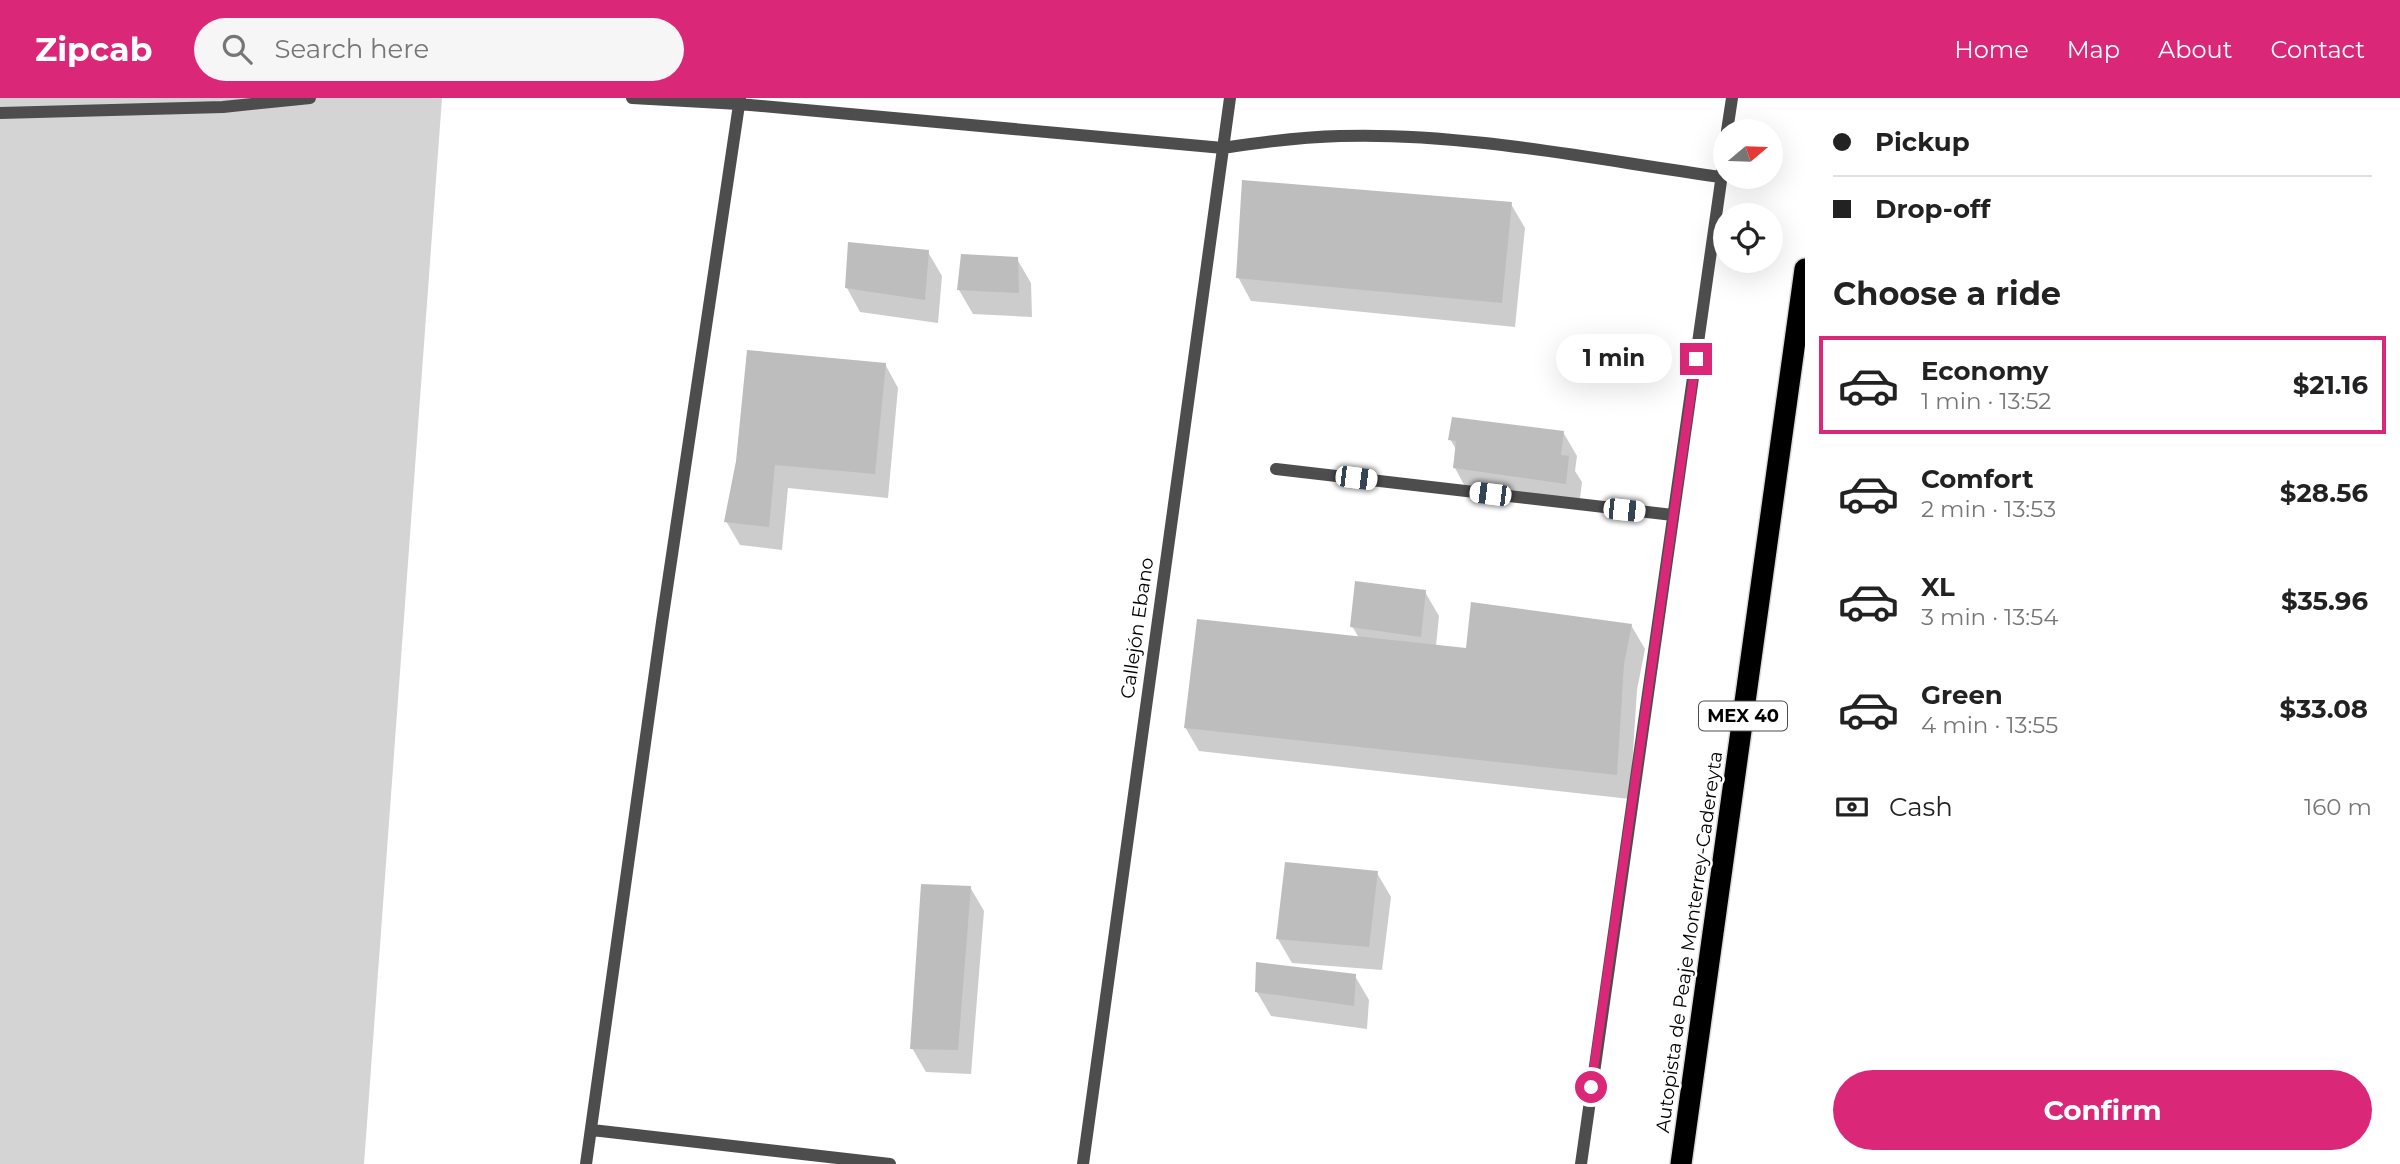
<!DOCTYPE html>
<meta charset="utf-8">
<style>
body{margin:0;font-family:Montserrat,sans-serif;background:#f6f6f6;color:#222;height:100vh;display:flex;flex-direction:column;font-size:26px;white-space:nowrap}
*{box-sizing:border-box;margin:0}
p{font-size:23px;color:#767676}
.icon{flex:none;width:38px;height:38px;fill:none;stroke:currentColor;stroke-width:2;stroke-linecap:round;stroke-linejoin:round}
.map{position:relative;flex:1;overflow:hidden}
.side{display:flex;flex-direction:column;background:#fff;width:595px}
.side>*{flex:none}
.banner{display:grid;align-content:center;height:154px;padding:0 28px;background:#fff}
.needle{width:46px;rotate:71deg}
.fabs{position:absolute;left:1713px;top:21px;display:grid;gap:14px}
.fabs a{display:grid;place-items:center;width:70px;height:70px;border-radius:50%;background:#fff;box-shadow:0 7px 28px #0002;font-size:35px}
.end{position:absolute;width:32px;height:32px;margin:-16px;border:9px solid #db2777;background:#fff;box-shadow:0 0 0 4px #fff}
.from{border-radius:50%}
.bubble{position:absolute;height:49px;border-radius:24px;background:#fff;box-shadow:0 7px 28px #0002;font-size:23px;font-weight:700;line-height:49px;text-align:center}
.car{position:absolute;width:21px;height:42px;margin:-21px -10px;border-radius:9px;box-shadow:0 0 5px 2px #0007;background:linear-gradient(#fff 24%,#345 0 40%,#fff 0 76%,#345 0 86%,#fff 0)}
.banner b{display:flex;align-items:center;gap:24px;height:66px;font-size:26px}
.banner b+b{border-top:2px solid #e0e0e0}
.banner i{width:18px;height:18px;background:#222}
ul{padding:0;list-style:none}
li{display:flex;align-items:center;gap:21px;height:98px;margin:0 14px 10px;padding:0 14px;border:4px solid transparent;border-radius:0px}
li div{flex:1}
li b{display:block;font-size:26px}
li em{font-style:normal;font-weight:700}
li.on{border-color:#db2777}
li>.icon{width:63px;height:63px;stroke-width:1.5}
h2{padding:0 28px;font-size:32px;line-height:84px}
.pay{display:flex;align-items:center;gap:18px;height:77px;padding:0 28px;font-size:26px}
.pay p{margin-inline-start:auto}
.cta{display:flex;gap:14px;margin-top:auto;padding:14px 28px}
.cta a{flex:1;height:80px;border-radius:42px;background:#db2777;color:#fff;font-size:28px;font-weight:700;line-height:80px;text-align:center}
header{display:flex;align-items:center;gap:42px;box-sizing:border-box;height:98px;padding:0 35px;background:#db2777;color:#fff}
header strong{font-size:33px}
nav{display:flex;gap:38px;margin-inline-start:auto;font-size:24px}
.search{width:490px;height:63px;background:#f6f6f6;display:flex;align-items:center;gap:18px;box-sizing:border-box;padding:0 24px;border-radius:38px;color:#767676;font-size:26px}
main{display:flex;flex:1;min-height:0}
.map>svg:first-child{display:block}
</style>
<header>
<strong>Zipcab</strong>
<div class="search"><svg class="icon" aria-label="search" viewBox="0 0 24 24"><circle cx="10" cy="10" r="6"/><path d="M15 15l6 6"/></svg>Search here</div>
<nav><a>Home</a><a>Map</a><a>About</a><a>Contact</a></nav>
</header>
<main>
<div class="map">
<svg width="1805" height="1066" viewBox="0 0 1805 1066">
<rect width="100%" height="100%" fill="#fff"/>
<!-- green -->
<path fill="#d4d4d4" d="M0,0H442L364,1066H0Z"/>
<!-- shadow -->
<path fill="#0003" d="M1511,106L1525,130L1515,229L1251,203L1238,179Z
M928,154L942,178L938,225L860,214L847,190Z
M1017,161L1031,185L1032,219L973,216L959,192Z
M885,266L898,290L888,400L788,390L782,452L740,447L726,423L738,363Z
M1563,334L1577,358L1575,373L1582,384L1579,409L1468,394L1455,370L1457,353L1450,341Z
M1425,494L1439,518L1436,548L1467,551L1631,527L1645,551L1637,592L1630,701L1199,653L1185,629L1359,540L1352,528Z
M1377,775L1391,799L1382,872L1292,865L1278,841Z
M970,789L984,813L971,976L926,974L912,950Z
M1355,878L1369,902L1367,931L1271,918L1257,894Z"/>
<!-- building -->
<path fill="#bdbdbd" d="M1242,82L1512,104L1502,205L1236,180Z
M848,144L929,152L925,202L845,190Z
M961,156L1018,159L1019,195L957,192Z
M747,252L886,265L875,376L775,367L769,429L724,424L736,363Z
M1452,319L1564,333L1561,357L1569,358L1566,386L1453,370L1456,343L1448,342Z
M1355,483L1426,492L1421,539L1350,529Z
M1471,504L1632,526L1624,566L1617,677L1184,630L1197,521L1466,550Z
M1285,764L1378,773L1369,849L1276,841Z
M921,786L971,788L958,952L910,951Z
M1256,864L1356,876L1354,908L1255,894Z"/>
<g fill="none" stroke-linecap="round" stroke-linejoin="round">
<defs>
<path id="highway" d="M1681,1066L1805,171"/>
</defs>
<!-- highway casing -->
<use href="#highway" stroke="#dbdbdb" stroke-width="24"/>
<!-- minor -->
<path stroke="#4d4d4d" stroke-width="12" d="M632,0L739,6L1223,50C1262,44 1300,39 1340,38C1465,34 1597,62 1721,79
M0,15L223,9L310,0
M1727,33L1732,0
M1276,371L1673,417
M592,1032L890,1066
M586,1066L662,524L740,0
M1083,1066L1230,0
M1581,1066L1726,48"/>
<!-- highway -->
<use href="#highway" stroke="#000" stroke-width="21"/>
</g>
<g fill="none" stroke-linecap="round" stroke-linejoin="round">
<!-- route -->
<path stroke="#db2777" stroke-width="9" d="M1591,989L1696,261"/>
</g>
<g text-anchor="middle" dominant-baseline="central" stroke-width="5" stroke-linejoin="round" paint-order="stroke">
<!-- shield labels -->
<rect fill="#fff" stroke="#4c4c4c" stroke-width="2" x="1699" y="603.5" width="88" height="29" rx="5"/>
<g font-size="18" font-weight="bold" fill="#000">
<text x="1743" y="618">MEX 40</text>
</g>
<!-- street labels -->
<g font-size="19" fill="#000" stroke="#fff">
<text transform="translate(1137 530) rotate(-82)">Callejón Ebano</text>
<text transform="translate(1689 844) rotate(-82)">Autopista de Peaje Monterrey-Cadereyta</text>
</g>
</g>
</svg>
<div class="fabs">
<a><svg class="needle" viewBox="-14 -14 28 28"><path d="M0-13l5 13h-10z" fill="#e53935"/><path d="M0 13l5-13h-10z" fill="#767676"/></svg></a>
<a><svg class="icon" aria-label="locate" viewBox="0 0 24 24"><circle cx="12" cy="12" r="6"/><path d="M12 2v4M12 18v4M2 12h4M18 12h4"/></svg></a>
</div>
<i class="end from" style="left:1591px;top:989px"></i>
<i class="end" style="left:1696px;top:261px"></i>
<div class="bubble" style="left:1556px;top:236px;width:116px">1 min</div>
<i class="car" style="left:1356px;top:380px;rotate:97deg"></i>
<i class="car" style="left:1490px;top:396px;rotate:277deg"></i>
<i class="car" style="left:1624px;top:412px;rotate:96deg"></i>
</div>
<section class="side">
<div class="banner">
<b><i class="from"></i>Pickup</b>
<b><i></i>Drop-off</b>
</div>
<h2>Choose a ride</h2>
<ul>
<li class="on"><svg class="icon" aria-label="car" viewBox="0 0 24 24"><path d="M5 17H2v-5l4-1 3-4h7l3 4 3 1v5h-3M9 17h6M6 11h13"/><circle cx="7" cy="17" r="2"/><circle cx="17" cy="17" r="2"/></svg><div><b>Economy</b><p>1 min · 13:52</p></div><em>$21.16</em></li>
<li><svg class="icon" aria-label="car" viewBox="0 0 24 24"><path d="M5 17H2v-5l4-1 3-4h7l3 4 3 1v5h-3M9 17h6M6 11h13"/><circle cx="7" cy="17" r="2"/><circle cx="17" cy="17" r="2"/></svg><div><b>Comfort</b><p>2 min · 13:53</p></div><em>$28.56</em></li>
<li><svg class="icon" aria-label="car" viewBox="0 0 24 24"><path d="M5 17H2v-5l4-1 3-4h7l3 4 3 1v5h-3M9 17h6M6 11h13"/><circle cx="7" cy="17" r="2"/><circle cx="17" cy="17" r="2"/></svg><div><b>XL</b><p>3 min · 13:54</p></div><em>$35.96</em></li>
<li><svg class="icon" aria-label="car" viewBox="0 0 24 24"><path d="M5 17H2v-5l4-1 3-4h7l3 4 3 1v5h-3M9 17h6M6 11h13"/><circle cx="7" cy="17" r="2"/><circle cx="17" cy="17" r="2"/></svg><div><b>Green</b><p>4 min · 13:55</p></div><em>$33.08</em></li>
</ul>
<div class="pay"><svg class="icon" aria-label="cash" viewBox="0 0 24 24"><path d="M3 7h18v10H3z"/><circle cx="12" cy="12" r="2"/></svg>Cash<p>160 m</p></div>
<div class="cta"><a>Confirm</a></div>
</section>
</main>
